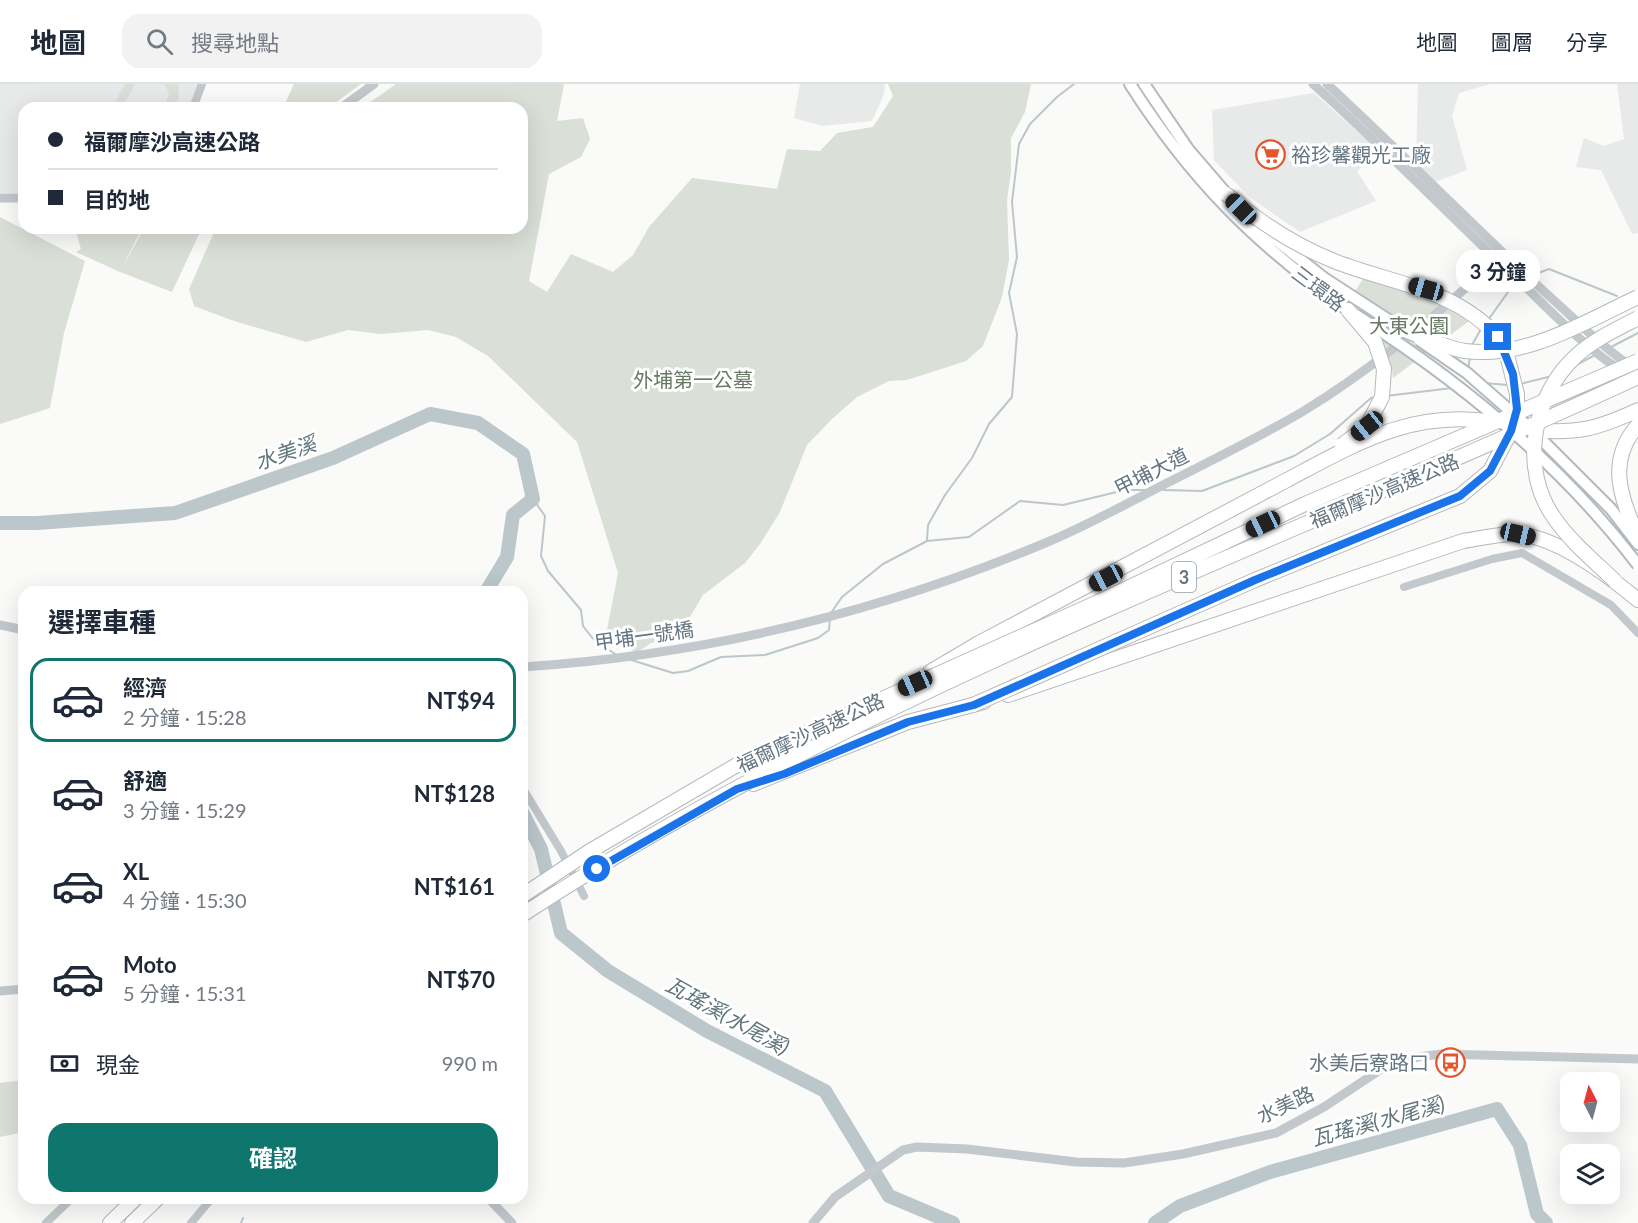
<!DOCTYPE html>
<html lang="zh-TW">
<meta charset="utf-8">
<style>
body{margin:0;font-family:Lato,"Noto Sans TC",sans-serif;background:#f2f2f3;color:#1f2937;height:100vh;display:flex;flex-direction:column;font-size:22px;white-space:nowrap}
*{box-sizing:border-box;margin:0}
p{font-size:20px;color:#747a83}
.icon{flex:none;width:33px;height:33px;fill:none;stroke:currentColor;stroke-width:2;stroke-linecap:round;stroke-linejoin:round}
.map{position:relative;flex:1;overflow:hidden}
.side{position:absolute;left:18px;top:502px;width:510px;height:618px;display:flex;flex-direction:column;background:#fff;border-radius:18px;box-shadow:0 6px 24px #0002}
.side>*{flex:none}
.top-card{position:absolute;left:18px;top:18px;width:510px;height:132px;border-radius:18px;box-shadow:0 6px 24px #0002;display:grid;align-content:center;height:132px;padding:0 30px;background:#fff}
.needle{width:39px;rotate:354deg}
.buttons{position:absolute;left:1560px;top:988px;display:grid;gap:12px}
.buttons a{display:grid;place-items:center;width:60px;height:60px;border-radius:12px;background:#fff;box-shadow:0 6px 24px #0002;font-size:30px}
.end{position:absolute;width:27px;height:27px;margin:-14px;border:8px solid #1a73e8;background:#fff;box-shadow:0 0 0 3px #fff}
.from{border-radius:50%}
.bubble{position:absolute;height:42px;border-radius:18px;background:#fff;box-shadow:0 6px 24px #0002;font-size:20px;font-weight:700;line-height:42px;text-align:center}
.car{position:absolute;width:18px;height:36px;margin:-18px -9px;border-radius:8px;box-shadow:0 0 4px 2px #0007;background:linear-gradient(#222 24%,#8ab4d8 0 40%,#222 0 76%,#8ab4d8 0 86%,#222 0)}
.top-card b{display:flex;align-items:center;gap:21px;height:57px;font-size:22px}
.top-card b+b{border-top:2px solid #e0e1e3}
.top-card i{width:15px;height:15px;background:#1f2937}
ul{padding:0;list-style:none}
li{display:flex;align-items:center;gap:18px;height:84px;margin:0 12px 9px;padding:0 18px;border:3px solid transparent;border-radius:18px}
li div{flex:1}
li b{display:block;font-size:22px}
li em{font-style:normal;font-weight:700}
li.on{border-color:#0f766e}
li>.icon{width:54px;height:54px;stroke-width:1.5}
h2{padding:0 30px;font-size:27px;line-height:72px}
.pay{display:flex;align-items:center;gap:15px;height:66px;padding:0 30px;font-size:22px}
.pay p{margin-inline-start:auto}
.primary-button{display:flex;gap:12px;margin-top:auto;padding:12px 30px}
.primary-button a{flex:1;height:69px;border-radius:18px;background:#0f766e;color:#fff;font-size:24px;font-weight:700;line-height:69px;text-align:center}
header{display:flex;align-items:center;gap:36px;box-sizing:border-box;height:84px;padding:0 30px;background:#fff;border-bottom:2px solid #e0e1e3}
header strong{font-size:28px}
nav{display:flex;gap:33px;margin-inline-start:auto;font-size:21px}
.search{width:420px;height:54px;background:#f2f2f3;display:flex;align-items:center;gap:15px;box-sizing:border-box;padding:0 21px;border-radius:18px;color:#747a83;font-size:22px}
.map>svg:first-child{display:block}
</style>
<header>
<strong>地圖</strong>
<div class="search"><svg class="icon" aria-label="search" viewBox="0 0 24 24"><circle cx="10" cy="10" r="6"/><path d="M15 15l6 6"/></svg>搜尋地點</div>
<nav><a>地圖</a><a>圖層</a><a>分享</a></nav>
</header>
<div class="map">
<svg width="1638" height="1139" viewBox="0 0 1638 1139">
<rect width="100%" height="100%" fill="#fafaf8"/>
<!-- built -->
<path fill="#e8e9e9" d="M0,0H200L190,24H24V109H0Z
M800,0H885L884,10L872,37L822,42L794,34Z
M1418,0H1490L1459,9L1452,32L1467,86L1435,98L1416,81Z
M1617,0H1638V149L1632,150L1601,86L1576,83L1584,54L1604,62L1624,55Z
M1314,9L1379,67L1357,87L1376,117L1300,148L1249,113L1214,76L1212,26Z"/>
<!-- green -->
<path fill="#dadfd7" d="M125,0H135L122,24H112Z
M165,0L178,1L179,12L175,24H164L169,10Z
M294,0H361L328,24H283Z
M396,0H564L557,37L583,34L590,55L581,73L549,90L529,197L547,208L571,170L613,188L633,171L649,143L692,94L777,105L787,65L820,67L837,49L873,43L893,12L888,0H1031L1025,28L1011,54V88L1007,116L1009,176L1002,213L983,262L966,277L907,296L889,297L857,313L832,335L807,361L780,428L760,460L745,479L703,511L678,553L651,559L638,568L618,562L607,546L618,489L577,358L488,272L456,253L428,246L381,250L348,246L306,258L234,237L194,222L189,205L216,144H522V24H362Z
M0,133L85,177L64,249L50,324L0,340Z
M75,144H142L120,188L76,168L81,165Z
M144,144H202L172,208L120,188Z
M1363,195L1426,211L1473,234L1393,294C1391,262 1367,241 1348,218Z
M24,996V1048L0,1053V999Z"/>
<g fill="none" stroke-linecap="round" stroke-linejoin="round">
<!-- stream -->
<path stroke="#bbc7cb" stroke-width="2" d="M1533,191L1549,185L1617,212
M1488,236L1516,197
M1472,261L1481,245
M1611,263L1638,249
M1576,281L1595,271
M1468,285L1470,273
M1484,299L1508,301
M1520,300L1552,292
M1386,312L1452,304
M1163,406L1202,407L1294,372L1330,350L1371,314L1377,313
M533,415L545,432L541,472L548,487L581,526L583,542L594,556L615,570
M927,456L928,441L945,411L972,374L989,340L1012,313L1017,250L1009,209L1017,173L1012,118L1019,60L1030,40L1057,13L1074,0
M831,529L842,513L883,480L927,457L969,453L1020,417L1063,421L1125,406H1146
M628,575L673,589L688,587L721,573L765,571L818,554L829,546L830,535
M241,1139L243,1134"/>
<!-- river -->
<path stroke="#bbc7cb" stroke-width="14" d="M0,439H37L175,429L333,374L430,330L478,339L523,370L533,415L513,431L507,473L486,508
M522,728L541,765L561,849L608,887L707,947L825,1007L889,1112L953,1139
M1155,1139L1180,1122L1270,1088L1497,1025L1520,1061L1537,1130L1546,1139"/>
<defs>
<path id="secondary" d="M1130,0C1192,97 1255,159 1348,226
M1144,0L1188,65L1230,114
M1258,142L1324,194L1404,246
M1532,346L1611,425L1638,460"/>
<path id="motorway" d="M1638,341C1606,377 1621,414 1638,453
M1532,346C1577,350 1597,345 1638,326
M930,588L979,559L1287,396
M1008,611L1463,457C1480,455 1500,449 1518,450C1557,453 1609,492 1638,516
M753,700L908,638L984,618
M110,1139L136,1114
M132,1139L158,1114"/>
</defs>
<!-- secondary casing -->
<use href="#secondary" stroke="#b3babf" stroke-width="14"/>
<!-- motorway casing -->
<use href="#motorway" stroke="#b4b9bd" stroke-width="16"/>
<!-- minor -->
<path stroke="#c3c8cc" stroke-width="8" d="M193,24L202,0
M1404,503L1492,475L1522,469L1611,521L1638,549
M522,703L561,767L584,812
M46,1139L72,1114
M191,1139L212,1114"/>
<!-- tertiary -->
<path stroke="#c3c8cc" stroke-width="9" d="M1313,0C1382,62 1447,129 1515,193C1549,225 1581,260 1620,286
M1327,0C1402,69 1473,142 1548,211C1577,237 1605,266 1638,287
M341,24L374,0
M0,114H24
M0,541L24,546
M522,583C704,571 882,528 1050,457C1090,440 1128,419 1167,399C1212,376 1258,354 1302,328C1375,284 1441,228 1503,170
M0,907L24,905
M488,1114L512,1139
M813,1139L835,1113L903,1066L917,1063L967,1065L1076,1078L1124,1079L1183,1070L1276,1049L1324,1023L1383,984L1418,973L1441,970L1638,975"/>
<!-- secondary -->
<use href="#secondary" stroke="#fff" stroke-width="10"/>
<!-- motorway -->
<use href="#motorway" stroke="#fff" stroke-width="14"/>
<defs>
<path id="secondary-bridge" d="M1356,231C1463,299 1561,380 1638,481
M1419,256L1467,289L1532,346"/>
<path id="motorway-bridge" d="M1226,110C1259,138 1294,161 1334,177C1392,200 1454,204 1498,253
M1404,246C1424,253 1445,264 1465,267C1527,275 1584,238 1638,213
M1342,361L1367,342L1382,313L1384,285L1375,258L1348,226
M1287,396C1357,359 1412,325 1494,338
M1615,497C1594,477 1571,458 1555,435C1519,386 1532,312 1576,272C1593,256 1617,245 1638,234
M973,621L1255,496L1460,412L1490,387L1511,347L1517,325V310L1508,275
M522,812L590,767L742,678L1096,519L1305,420L1638,277
M522,831C869,604 1264,467 1638,293"/>
</defs>
<!-- secondary-bridge casing -->
<use href="#secondary-bridge" stroke="#b3babf" stroke-width="14" stroke-linecap="butt"/>
<!-- motorway-bridge casing -->
<use href="#motorway-bridge" stroke="#b4b9bd" stroke-width="16" stroke-linecap="butt"/>
<!-- secondary-bridge -->
<use href="#secondary-bridge" stroke="#fff" stroke-width="10"/>
<!-- motorway-bridge -->
<use href="#motorway-bridge" stroke="#fff" stroke-width="14"/>
</g>
<g fill="none" stroke-linecap="round" stroke-linejoin="round">
<!-- route -->
<path stroke="#1a73e8" stroke-width="8" d="M597,785L737,705L784,690L908,638L974,621L1255,496L1460,412L1490,387L1511,347L1517,325L1513,290L1498,253"/>
</g>
<!-- icons -->
<defs>
<symbol id="supermarket-ring" viewBox="-11 -11 22 22"><circle r="9.5" fill="#fff" stroke="#e4572e" stroke-width="1.5"/><path d="M-6-5.5h2.5l.6 2H6L4.5 2H-2.5L-4.4-4H-6ZM-1.5 3.2a1.3 1.3 0 1 0 .1 0ZM3 3.2a1.3 1.3 0 1 0 .1 0Z" fill="#e4572e"/></symbol>
<symbol id="bus-ring" viewBox="-11 -11 22 22"><circle r="9.5" fill="#fff" stroke="#e4572e" stroke-width="1.5"/><path d="M-5-6H5V4H4V6H2V4H-2V6H-4V4H-5ZM-3.5-4V0h7V-4ZM-3.5 1.2v1.5H-2V1.2ZM2 1.2v1.5H3.5V1.2Z" fill="#e4572e"/></symbol>
</defs>
<g fill-rule="evenodd">
<use href="#supermarket-ring" x="1254" y="54" width="33" height="33"/>
<use href="#bus-ring" x="1434" y="962" width="33" height="33"/>
</g>
<g text-anchor="middle" dominant-baseline="central" stroke-width="6" stroke-linejoin="round" paint-order="stroke">
<!-- shield labels -->
<rect fill="#fff" stroke="#939fa8" stroke-width="1.5" x="1172" y="478" width="24" height="30" rx="4.5"/>
<g font-size="18" font-weight="bold" fill="#657683">
<text x="1184" y="493">3</text>
</g>
<!-- poi labels -->
<g font-size="20" fill="#657683" stroke="#fff" text-anchor="start">
<text x="1291" y="70">裕珍馨觀光工廠</text>
<text x="1429" y="978" text-anchor="end">水美后寮路口</text>
</g>
<!-- street labels -->
<g font-size="20" fill="#657683" stroke="#fff">
<text transform="translate(1319 204) rotate(37)">三環路</text>
<text transform="translate(1151 387) rotate(-27)">甲埔大道</text>
<text transform="translate(1384 406) rotate(-23)">福爾摩沙高速公路</text>
<text transform="translate(644 551) rotate(-8)">甲埔一號橋</text>
<text transform="translate(810 648) rotate(-25)">福爾摩沙高速公路</text>
<text transform="translate(1285 1020) rotate(-25)">水美路</text>
</g>
<!-- park labels -->
<g font-size="20" fill="#687a64" stroke="#fff">
<text x="1409" y="241">大東公園</text>
<text x="693" y="295">外埔第一公墓</text>
</g>
<!-- water labels -->
<g font-size="21" font-style="italic" fill="#60757c" stroke="#fff">
<text transform="translate(285 368) rotate(-19)">水美溪</text>
<text transform="translate(728 931) rotate(29)">瓦瑤溪(水尾溪)</text>
<text transform="translate(1378 1036) rotate(-15)">瓦瑤溪(水尾溪)</text>
</g>
</g>
</svg>
<div class="buttons">
<a><svg class="needle" viewBox="-14 -14 28 28"><path d="M0-13l5 13h-10z" fill="#e53935"/><path d="M0 13l5-13h-10z" fill="#747a83"/></svg></a>
<a><svg class="icon" aria-label="layers" viewBox="0 0 24 24"><path d="M12 4l9 5-9 5-9-5zM3 14l9 5 9-5"/></svg></a>
</div>
<i class="end from" style="left:597px;top:785px"></i>
<i class="end" style="left:1498px;top:253px"></i>
<div class="bubble" style="left:1456px;top:166px;width:84px">3 分鐘</div>
<i class="car" style="left:1241px;top:125px;rotate:315deg"></i>
<i class="car" style="left:1426px;top:205px;rotate:286deg"></i>
<i class="car" style="left:1367px;top:342px;rotate:231deg"></i>
<i class="car" style="left:1263px;top:440px;rotate:245deg"></i>
<i class="car" style="left:1518px;top:450px;rotate:103deg"></i>
<i class="car" style="left:1106px;top:494px;rotate:242deg"></i>
<i class="car" style="left:915px;top:599px;rotate:246deg"></i>
<div class="top-card">
<b><i class="from"></i>福爾摩沙高速公路</b>
<b><i></i>目的地</b>
</div>
<section class="side">
<h2>選擇車種</h2>
<ul>
<li class="on"><svg class="icon" aria-label="car" viewBox="0 0 24 24"><path d="M5 17H2v-5l4-1 3-4h7l3 4 3 1v5h-3M9 17h6M6 11h13"/><circle cx="7" cy="17" r="2"/><circle cx="17" cy="17" r="2"/></svg><div><b>經濟</b><p>2 分鐘 · 15:28</p></div><em>NT$94</em></li>
<li><svg class="icon" aria-label="car" viewBox="0 0 24 24"><path d="M5 17H2v-5l4-1 3-4h7l3 4 3 1v5h-3M9 17h6M6 11h13"/><circle cx="7" cy="17" r="2"/><circle cx="17" cy="17" r="2"/></svg><div><b>舒適</b><p>3 分鐘 · 15:29</p></div><em>NT$128</em></li>
<li><svg class="icon" aria-label="car" viewBox="0 0 24 24"><path d="M5 17H2v-5l4-1 3-4h7l3 4 3 1v5h-3M9 17h6M6 11h13"/><circle cx="7" cy="17" r="2"/><circle cx="17" cy="17" r="2"/></svg><div><b>XL</b><p>4 分鐘 · 15:30</p></div><em>NT$161</em></li>
<li><svg class="icon" aria-label="car" viewBox="0 0 24 24"><path d="M5 17H2v-5l4-1 3-4h7l3 4 3 1v5h-3M9 17h6M6 11h13"/><circle cx="7" cy="17" r="2"/><circle cx="17" cy="17" r="2"/></svg><div><b>Moto</b><p>5 分鐘 · 15:31</p></div><em>NT$70</em></li>
</ul>
<div class="pay"><svg class="icon" aria-label="cash" viewBox="0 0 24 24"><path d="M3 7h18v10H3z"/><circle cx="12" cy="12" r="2"/></svg>現金<p>990 m</p></div>
<div class="primary-button"><a>確認</a></div>
</section>
</div>
